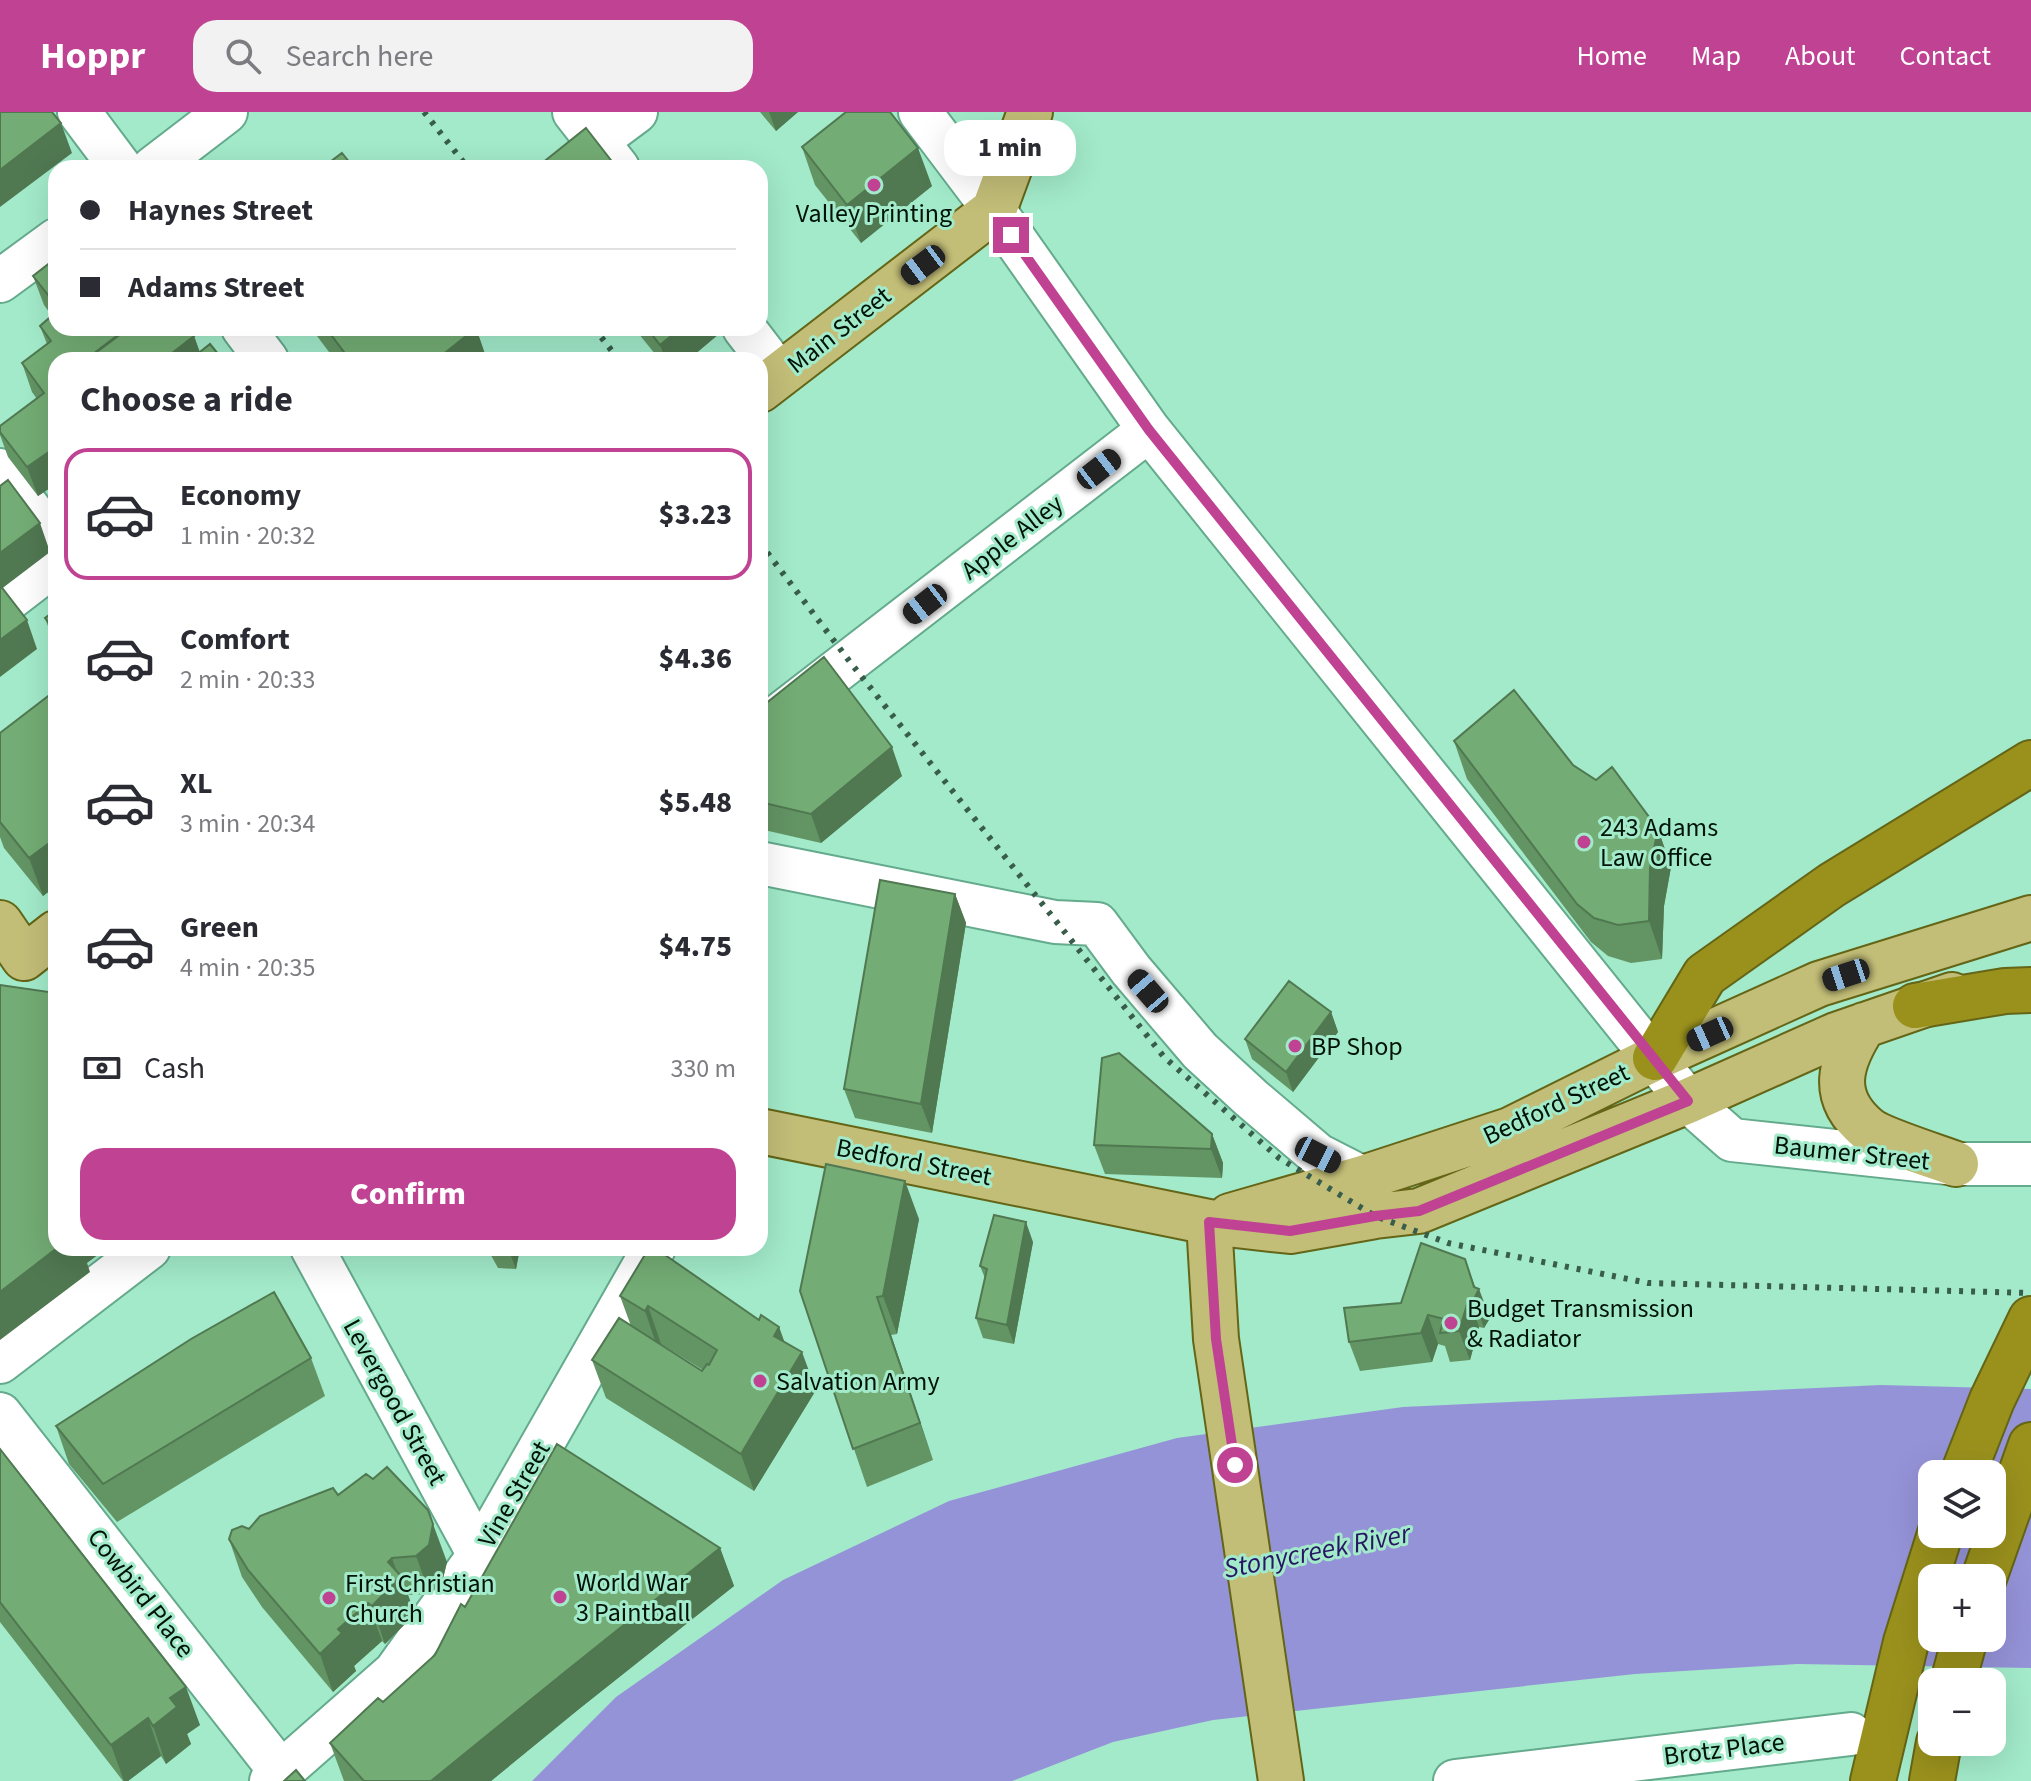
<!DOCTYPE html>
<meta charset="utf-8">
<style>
body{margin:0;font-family:"Source Sans 3",sans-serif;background:#f2f2f3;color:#2b2b33;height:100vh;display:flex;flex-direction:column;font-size:30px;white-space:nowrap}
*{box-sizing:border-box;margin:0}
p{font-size:26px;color:#7c7c81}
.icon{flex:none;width:44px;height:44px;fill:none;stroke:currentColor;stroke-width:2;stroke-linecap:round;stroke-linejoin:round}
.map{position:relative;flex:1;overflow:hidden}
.details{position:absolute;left:48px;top:240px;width:720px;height:904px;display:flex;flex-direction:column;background:#fff;border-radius:24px;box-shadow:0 8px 32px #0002}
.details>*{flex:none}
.banner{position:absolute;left:48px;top:48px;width:720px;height:176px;border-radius:24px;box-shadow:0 8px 32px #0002;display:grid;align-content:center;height:176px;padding:0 32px;background:#fff}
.buttons{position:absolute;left:1918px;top:1348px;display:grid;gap:16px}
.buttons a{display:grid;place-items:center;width:88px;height:88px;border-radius:16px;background:#fff;box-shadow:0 8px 32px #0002;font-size:40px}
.end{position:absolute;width:36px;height:36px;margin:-18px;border:10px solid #bf4392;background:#fff;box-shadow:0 0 0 4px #fff}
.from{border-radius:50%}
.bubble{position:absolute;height:56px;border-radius:24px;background:#fff;box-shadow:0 8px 32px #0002;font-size:26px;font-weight:800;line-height:56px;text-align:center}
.car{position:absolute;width:24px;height:48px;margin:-24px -12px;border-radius:10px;box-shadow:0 0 6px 2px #0007;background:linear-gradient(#222 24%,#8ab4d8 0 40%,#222 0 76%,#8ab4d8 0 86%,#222 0)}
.banner b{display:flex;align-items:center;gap:28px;height:76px;font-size:30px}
.banner b+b{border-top:2px solid #e1e1e2}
.banner i{width:20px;height:20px;background:#2b2b33}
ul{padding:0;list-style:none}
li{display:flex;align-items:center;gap:24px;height:132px;margin:0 16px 12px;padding:0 16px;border:4px solid transparent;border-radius:24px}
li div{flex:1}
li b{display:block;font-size:30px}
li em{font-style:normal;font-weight:800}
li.selected{border-color:#bf4392}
li>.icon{width:72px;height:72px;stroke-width:1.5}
h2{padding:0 32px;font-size:36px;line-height:96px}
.pay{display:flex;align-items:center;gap:20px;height:88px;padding:0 32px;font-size:30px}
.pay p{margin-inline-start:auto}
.cta{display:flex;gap:16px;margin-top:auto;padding:16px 32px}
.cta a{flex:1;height:92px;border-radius:24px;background:#bf4392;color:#fff;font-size:32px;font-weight:800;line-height:92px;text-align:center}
header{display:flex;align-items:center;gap:48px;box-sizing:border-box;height:112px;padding:0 40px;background:#bf4392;color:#fff}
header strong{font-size:38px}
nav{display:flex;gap:44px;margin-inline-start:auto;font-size:28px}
.search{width:560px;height:72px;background:#f2f2f3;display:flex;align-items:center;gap:20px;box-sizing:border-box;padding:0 28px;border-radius:24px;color:#7c7c81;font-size:30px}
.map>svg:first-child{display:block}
</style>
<header>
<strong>Hoppr</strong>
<div class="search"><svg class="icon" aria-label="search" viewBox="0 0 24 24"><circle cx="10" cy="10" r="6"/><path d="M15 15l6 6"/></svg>Search here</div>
<nav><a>Home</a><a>Map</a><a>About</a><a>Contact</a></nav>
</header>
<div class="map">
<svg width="2031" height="1669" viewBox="0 0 2031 1669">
<rect width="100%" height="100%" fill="#a2eaca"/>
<!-- water -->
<path fill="#9593d8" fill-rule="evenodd" d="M1881,1273L2031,1277V1556L1797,1552L1635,1562L1213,1608L1113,1630L1012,1669H532L616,1585L783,1468L949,1389L1177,1326L1403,1295ZM1932,1362H1992V1422H1932ZM1932,1466H1992V1526H1932Z"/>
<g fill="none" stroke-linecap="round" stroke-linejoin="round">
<defs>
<path id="minor" d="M79,0L121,56
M574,0L618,56
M920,0L994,98L1149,318L1688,989L1732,1028L1956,1052H2031
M597,29L636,0
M153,56L226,0
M0,169L56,128
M243,216L267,248
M744,216L780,263
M0,358L56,432
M0,494L56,451
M760,618L1149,318
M760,751L1055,810L1097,812L1131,858L1200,939L1251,986L1318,1043L1363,1066
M312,1136L479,1443
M0,1250L149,1136
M0,1302L281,1660
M271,1669L395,1560L479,1443L654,1136
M1455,1669L1851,1622"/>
<path id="major" d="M760,278L994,98L1030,0
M0,811L24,846
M24,846L56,821
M1864,913C1840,950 1828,985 1869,1018C1883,1028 1937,1045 1956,1052
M760,1019L1209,1110L1290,1119L1375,1104L1419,1099L1688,989L1836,923L1952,883
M1230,1104L1363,1066L1510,1018L1655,946L1819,872L2031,806
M1209,1110L1216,1227L1281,1669"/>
<path id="highway" d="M1915,894L2005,879L2031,878
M1655,946L1705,863L1832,773L2031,651
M1963,1362L1992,1288L2031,1207
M1984,1466L2031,1333
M1953,1570L1965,1526
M1873,1669L1906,1530L1940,1422
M1932,1669L1939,1630"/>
</defs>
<!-- minor casing -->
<use href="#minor" stroke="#64aa8c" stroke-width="46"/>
<!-- major casing -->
<use href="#major" stroke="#646516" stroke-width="48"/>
<!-- highway casing -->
<use href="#highway" stroke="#646516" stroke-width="48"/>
<!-- minor -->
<use href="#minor" stroke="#fff" stroke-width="42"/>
<!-- major -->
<use href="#major" stroke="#c2bd77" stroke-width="44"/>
<!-- highway -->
<use href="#highway" stroke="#9a911d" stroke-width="44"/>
<!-- rail -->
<path stroke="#385d4b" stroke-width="6" stroke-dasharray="4 8" stroke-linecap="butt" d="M424,0L468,56
M594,216L619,248
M760,431L850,550L1164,945L1279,1046L1375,1104L1448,1131L1648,1171L2031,1181"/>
</g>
<!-- wall -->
<path fill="#639464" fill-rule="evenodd" d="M760,0H798L776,19Z
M802,35L932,74L861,131L815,73Z
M56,146V216L194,224L200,240L223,248H56V372L38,384L8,345L0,323V314L37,287L32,280L22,251L47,232L40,214L52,204L44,193L33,164Z
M311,216H476L487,248H335Z
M634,216H726L688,248H660Z
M56,498V536L45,506Z
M56,578V774L43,784L4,736L0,725V621Z
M760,596L902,664L821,731L760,717Z
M1454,629L1573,653L1658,717L1671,755L1664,794L1662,847L1631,851L1608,844L1591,830L1467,667Z
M955,782L966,811L932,1021L855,1006L844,977Z
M1331,900L1338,920L1293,980L1252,947L1245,927Z
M1212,1022L1223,1051L1222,1066L1105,1062L1094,1033Z
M919,1107L897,1222L891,1223L933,1348L867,1375L800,1179Z
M1033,1130L1014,1232L983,1226L976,1206L985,1166L980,1154Z
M487,1136H520L516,1157L498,1156Z
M1476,1176L1490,1206L1484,1216L1479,1215L1470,1248L1450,1250L1445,1234L1438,1232L1432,1250L1360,1259L1349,1230L1401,1191Z
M620,1184L759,1208L779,1215L784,1230L816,1278L754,1379L606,1286L592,1248L631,1214ZM661,1232L703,1258L702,1259L661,1233Z
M311,1246L325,1284L117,1410L69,1352L56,1314Z
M0,1337L200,1613L187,1622L191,1632L166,1652L161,1644L128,1669H123L0,1510Z
M338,1383L447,1450L442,1471L430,1482L408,1483L415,1502L385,1532L382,1529L354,1554L356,1559L333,1580L262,1495L242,1465L229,1427L249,1417Z
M720,1436L734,1474L579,1597L491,1669H344L330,1631L383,1590L435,1543L465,1495Z"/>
<!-- shaded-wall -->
<path fill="#507851" d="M769,0H798L776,19Z
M61,11L72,41L0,95V58Z
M918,36L932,74L861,131L847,93Z
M476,216L487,248H436Z
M681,216H726L688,248H666L660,233Z
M194,224L202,248H163Z
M56,335V372L38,384L27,355Z
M40,411L50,440L0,478V441Z
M27,508L37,537L0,565V528Z
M892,635L902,664L821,731L811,702Z
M1658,717L1671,755L1664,794L1662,847L1649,809L1650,756Z
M56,726V774L43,784L29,746Z
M955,782L966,811L932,1021L921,992Z
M1331,900L1338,920L1293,980L1286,960Z
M1212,1022L1223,1051L1222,1066L1211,1037Z
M905,1069L919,1107L897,1222L883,1184Z
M1026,1110L1033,1130L1014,1232L1007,1213Z
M57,1136H107L87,1151L90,1160L0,1228V1180Z
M508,1136H520L516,1157Z
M1465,1147L1477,1180L1479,1177L1490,1206L1484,1216L1474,1187Z
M877,1185L891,1223L933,1348L920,1311Z
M1469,1186L1479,1215L1470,1248L1459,1219Z
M648,1194L661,1232L658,1237L645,1199Z
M1428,1203L1438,1232L1432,1250L1421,1221Z
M779,1215L793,1253L774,1224Z
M802,1240L816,1278L754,1379L741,1342Z
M433,1412L447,1450L442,1471L430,1482L416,1444Z
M720,1436L734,1474L579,1597L491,1669H431L565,1560Z
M392,1446L399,1466L401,1464L415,1502L385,1532L372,1494L388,1450Z
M368,1491L382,1529L354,1554L356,1559L333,1580L320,1542L338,1517Z
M186,1575L200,1613L187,1622L191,1632L166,1652L153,1614L170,1586Z
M148,1606L161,1644L128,1669H124L111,1633Z"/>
<!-- building -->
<path fill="#73ac74" stroke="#507851" stroke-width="2" d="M0,0H52L61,11L0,58Z
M846,0H890L918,36L847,93L802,35Z
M586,16L617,56H536Z
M342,41L354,56H322Z
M56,146V193L33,164Z
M56,200V216H127L85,248H56V335L27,355L0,320V314L44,281L22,251L51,229L40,214Z
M129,216H188L194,224L163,248H86Z
M326,216H476L436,248H350Z
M647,216H681L660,233Z
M210,232L223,248H190Z
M8,368L40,411L0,441V374Z
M0,473L27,508L0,528Z
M56,498V520L45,506Z
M824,545L892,635L811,702L760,690V596Z
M56,578V726L29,746L0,710V621Z
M1514,578L1573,653L1596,668L1612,655L1658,717L1650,756L1649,809L1618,813L1594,806L1577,792L1454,629Z
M880,768L955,782L921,992L844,977Z
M1289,869L1331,900L1286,960L1245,927Z
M0,873L56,881V1136H57L0,1180Z
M1119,941L1212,1022L1211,1037L1094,1033L1102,946Z
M826,1052L905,1069L883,1184L877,1185L920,1311L853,1337L800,1179Z
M994,1103L1026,1110L1007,1213L976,1206L987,1157L980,1154Z
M1421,1131L1465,1147L1474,1175L1479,1177L1474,1187L1469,1186L1459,1219L1440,1221L1444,1207L1428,1203L1421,1221L1349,1230L1344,1196L1401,1191Z
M649,1136H655L759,1208L761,1203L779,1215L774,1224L802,1240L741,1342L592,1248L619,1206L702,1259L707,1252L709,1253L717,1238L648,1194L645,1199L620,1184Z
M274,1180L311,1246L103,1372L56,1314L191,1227Z
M557,1332L720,1436L565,1560L431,1669H364L330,1631L378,1586L383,1590L435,1543L461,1492L465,1495Z
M0,1337L186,1575L170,1586L177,1595L153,1614L148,1606L111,1633L0,1490Z
M387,1355L428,1398L433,1412L429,1433L416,1444L392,1446L388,1450L401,1464L372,1494L368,1491L338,1517L342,1521L320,1542L248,1458L229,1427L232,1418L242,1414L249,1417L260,1404L333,1376L338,1383L366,1362L373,1367Z
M296,1658L305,1669H284Z"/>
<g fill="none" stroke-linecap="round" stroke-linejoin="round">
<!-- route -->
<path stroke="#bf4392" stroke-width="10" d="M1011,123L1149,318L1688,989L1419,1099L1375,1104L1290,1119L1209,1110L1216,1227L1235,1353"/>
</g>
<!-- markers -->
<g fill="#bf4392" stroke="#a2eaca" stroke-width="3">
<circle cx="874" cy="73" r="8"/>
<circle cx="1584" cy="730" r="8"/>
<circle cx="1295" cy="934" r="8"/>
<circle cx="1451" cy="1211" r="8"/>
<circle cx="760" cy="1269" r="8"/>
<circle cx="560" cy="1485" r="8"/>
<circle cx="329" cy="1486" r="8"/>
</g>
<g text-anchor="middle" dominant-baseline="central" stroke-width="6" stroke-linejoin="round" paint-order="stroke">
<!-- poi labels -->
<g font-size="26" fill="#001309" stroke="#a2eaca" text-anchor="start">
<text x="874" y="101" text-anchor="middle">Valley Printing</text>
<text x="1600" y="715">243 Adams<tspan x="1600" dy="30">Law Office</tspan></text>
<text x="1311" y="934">BP Shop</text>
<text x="1467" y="1196">Budget Transmission<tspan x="1467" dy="30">&amp; Radiator</tspan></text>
<text x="776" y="1269">Salvation Army</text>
<text x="576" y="1470">World War<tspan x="576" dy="30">3 Paintball</tspan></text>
<text x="345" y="1471">First Christian<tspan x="345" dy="30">Church</tspan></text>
</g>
<!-- street labels -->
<g font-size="26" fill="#001309" stroke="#a2eaca">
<text transform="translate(839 218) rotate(-38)">Main Street</text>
<text transform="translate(1012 425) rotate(-38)">Apple Alley</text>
<text transform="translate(1556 992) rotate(-25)">Bedford Street</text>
<text transform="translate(1852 1041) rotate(6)">Baumer Street</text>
<text transform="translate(914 1050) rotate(11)">Bedford Street</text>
<text transform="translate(395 1290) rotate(61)">Levergood Street</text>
<text transform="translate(514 1382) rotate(-60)">Vine Street</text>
<text transform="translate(141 1481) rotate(52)">Cowbird Place</text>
<text transform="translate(1724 1637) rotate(-7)">Brotz Place</text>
</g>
<!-- water labels -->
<g font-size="28" font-style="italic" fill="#281665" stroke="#a2eaca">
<text transform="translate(1317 1439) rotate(-11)">Stonycreek River</text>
</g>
</g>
</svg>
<div class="buttons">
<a><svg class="icon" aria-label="layers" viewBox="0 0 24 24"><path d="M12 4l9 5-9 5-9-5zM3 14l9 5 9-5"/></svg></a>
<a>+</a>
<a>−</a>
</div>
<i class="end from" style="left:1235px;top:1353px"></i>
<i class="end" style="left:1011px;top:123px"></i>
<div class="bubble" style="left:944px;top:8px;width:132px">1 min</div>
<i class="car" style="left:923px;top:153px;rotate:233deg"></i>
<i class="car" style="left:1099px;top:357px;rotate:52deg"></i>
<i class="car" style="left:925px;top:492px;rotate:232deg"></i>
<i class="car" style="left:1846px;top:863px;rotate:252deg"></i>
<i class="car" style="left:1148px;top:879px;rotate:319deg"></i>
<i class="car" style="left:1710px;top:922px;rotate:246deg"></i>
<i class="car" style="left:1318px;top:1043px;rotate:117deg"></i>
<div class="banner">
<b><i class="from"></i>Haynes Street</b>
<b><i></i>Adams Street</b>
</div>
<section class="details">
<h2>Choose a ride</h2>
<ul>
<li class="selected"><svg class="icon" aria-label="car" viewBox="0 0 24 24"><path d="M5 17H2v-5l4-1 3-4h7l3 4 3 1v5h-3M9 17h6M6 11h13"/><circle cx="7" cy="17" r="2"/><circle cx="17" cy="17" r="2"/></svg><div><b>Economy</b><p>1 min · 20:32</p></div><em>$3.23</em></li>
<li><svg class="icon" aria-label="car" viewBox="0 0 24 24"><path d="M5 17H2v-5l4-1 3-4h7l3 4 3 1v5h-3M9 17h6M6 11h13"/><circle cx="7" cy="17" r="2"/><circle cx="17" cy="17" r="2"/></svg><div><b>Comfort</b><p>2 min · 20:33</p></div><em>$4.36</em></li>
<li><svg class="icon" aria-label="car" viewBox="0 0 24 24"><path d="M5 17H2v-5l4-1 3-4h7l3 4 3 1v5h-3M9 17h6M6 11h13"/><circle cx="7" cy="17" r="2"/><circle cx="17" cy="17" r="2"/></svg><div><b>XL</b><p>3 min · 20:34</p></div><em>$5.48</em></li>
<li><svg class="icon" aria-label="car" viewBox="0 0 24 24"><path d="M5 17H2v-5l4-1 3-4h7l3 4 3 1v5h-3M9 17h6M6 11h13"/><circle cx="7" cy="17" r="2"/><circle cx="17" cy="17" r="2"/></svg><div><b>Green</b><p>4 min · 20:35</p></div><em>$4.75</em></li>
</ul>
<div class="pay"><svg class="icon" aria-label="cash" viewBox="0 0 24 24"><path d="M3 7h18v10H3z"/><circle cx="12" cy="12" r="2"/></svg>Cash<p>330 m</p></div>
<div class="cta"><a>Confirm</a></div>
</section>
</div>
